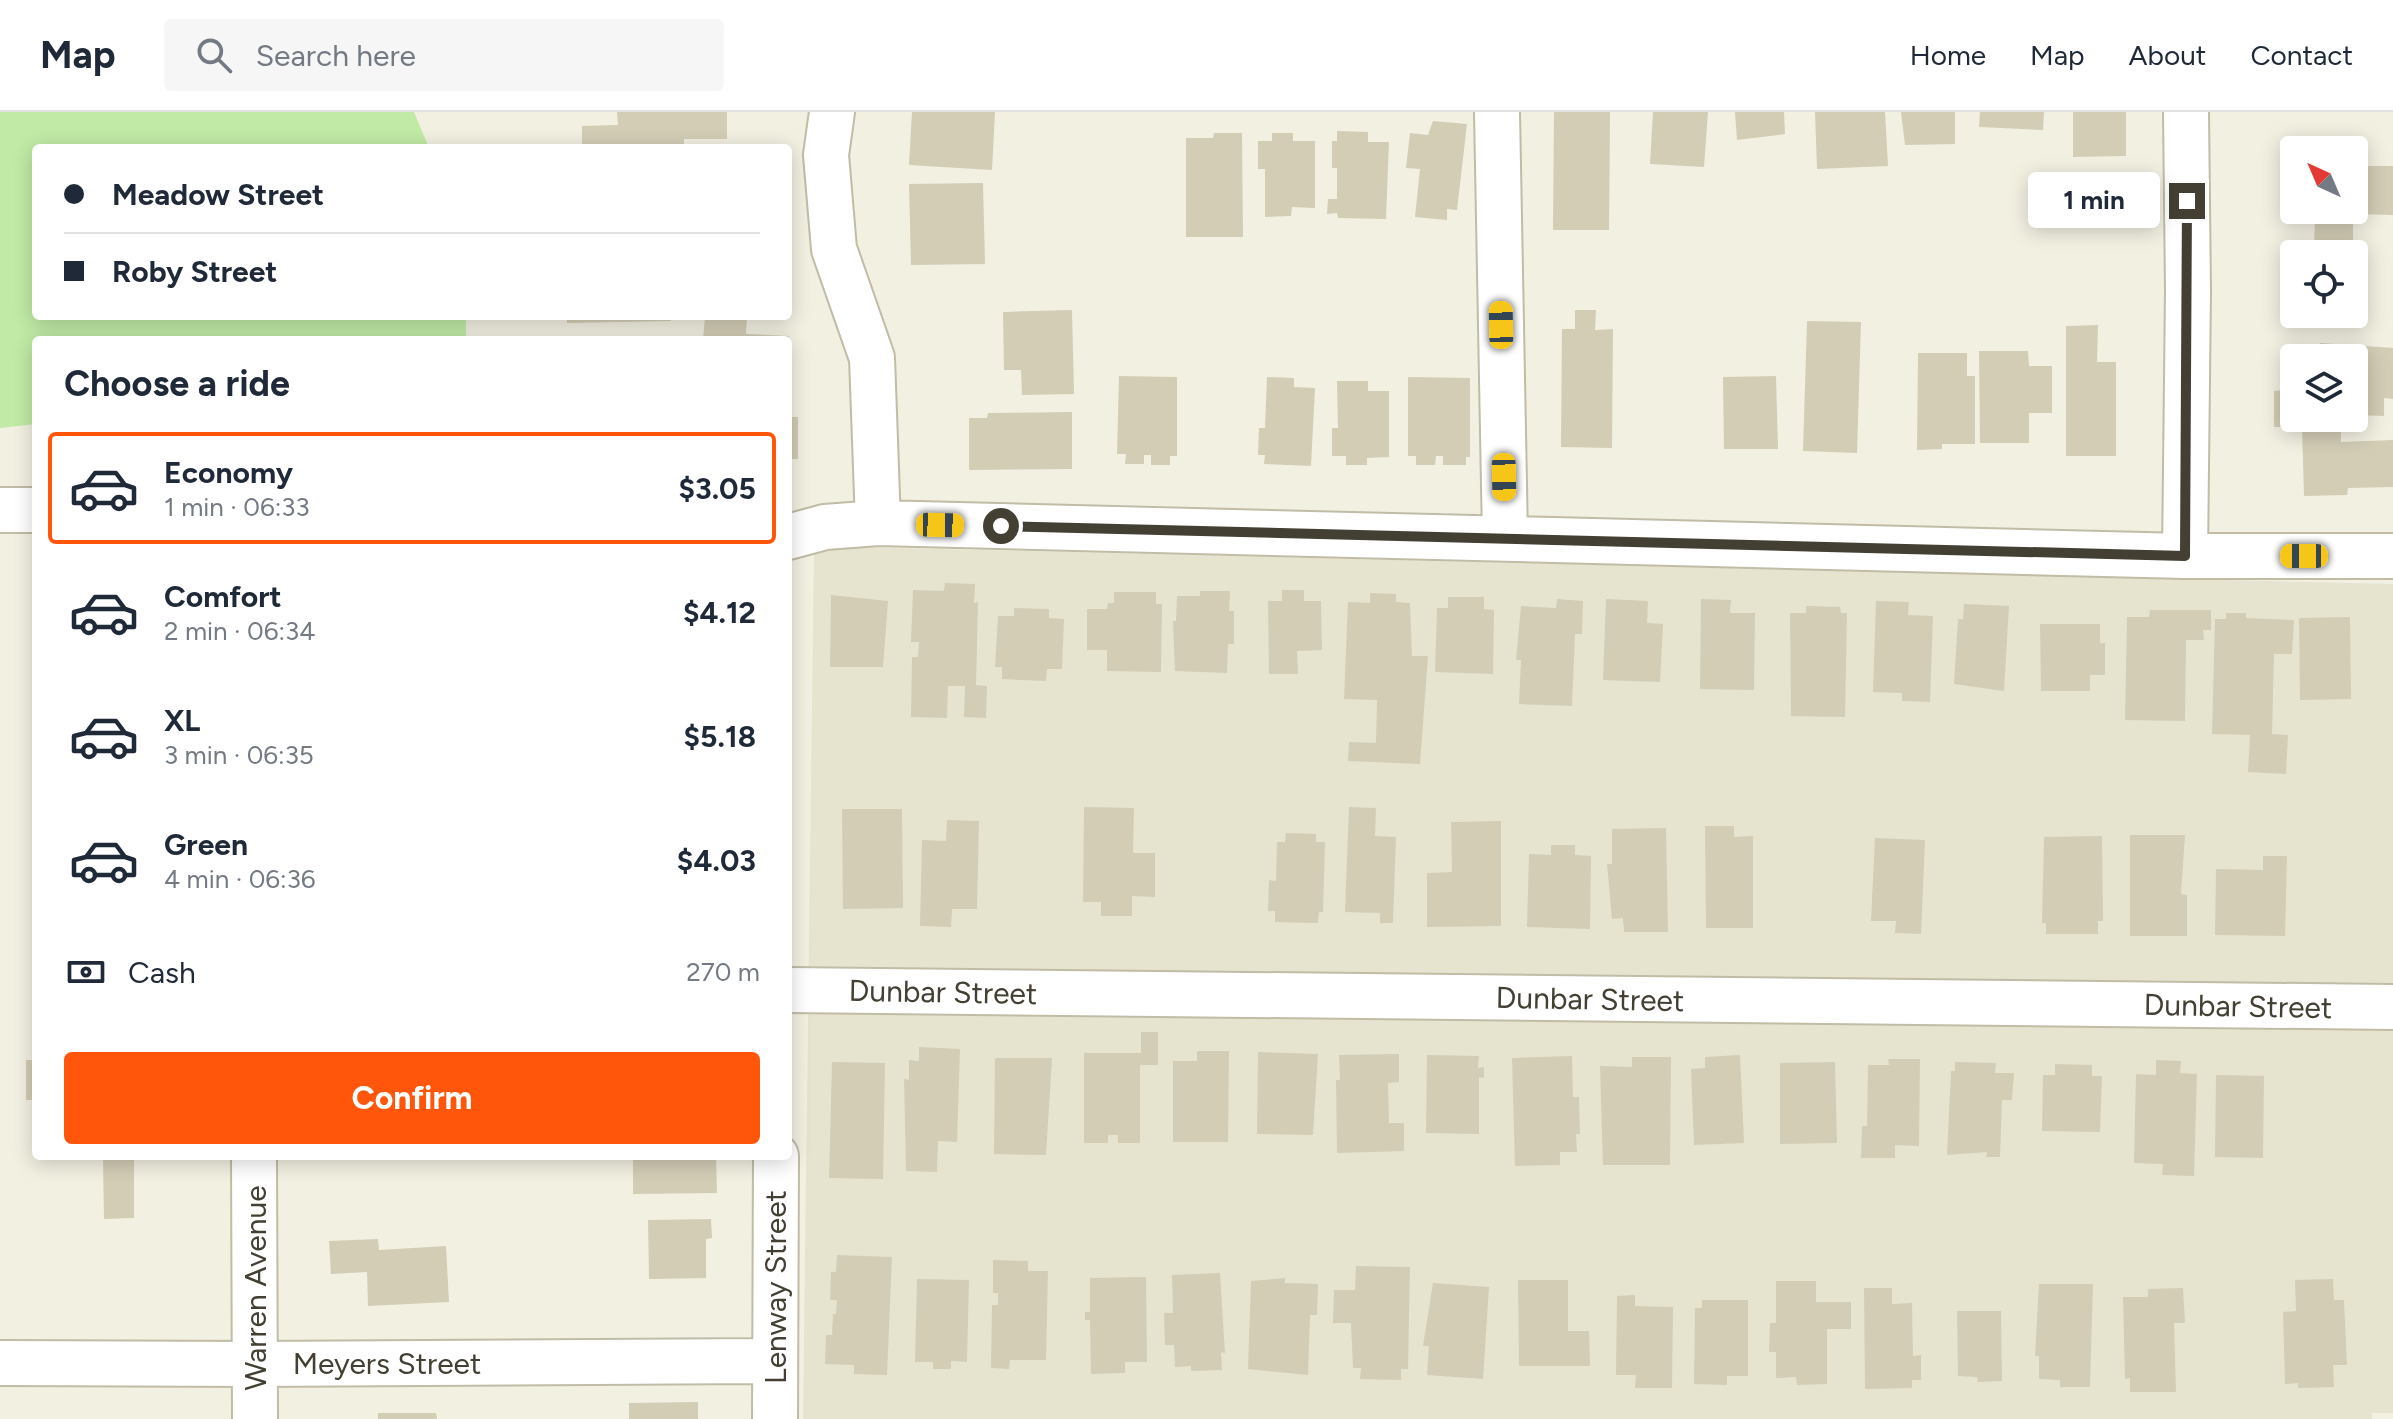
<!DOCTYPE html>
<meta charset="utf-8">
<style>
body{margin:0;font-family:Figtree,sans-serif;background:#f6f6f7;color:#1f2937;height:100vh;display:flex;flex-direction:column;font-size:30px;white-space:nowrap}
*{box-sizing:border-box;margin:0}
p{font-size:26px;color:#747a83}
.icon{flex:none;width:44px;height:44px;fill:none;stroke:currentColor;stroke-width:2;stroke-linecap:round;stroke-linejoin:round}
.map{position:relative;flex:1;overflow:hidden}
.details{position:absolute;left:32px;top:224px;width:760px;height:824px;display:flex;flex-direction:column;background:#fff;border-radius:8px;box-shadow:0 4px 20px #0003}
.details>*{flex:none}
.top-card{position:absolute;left:32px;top:32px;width:760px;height:176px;border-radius:8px;box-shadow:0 4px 20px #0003;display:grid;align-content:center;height:176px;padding:0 32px;background:#fff}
.needle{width:52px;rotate:316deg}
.controls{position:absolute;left:2280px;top:24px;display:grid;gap:16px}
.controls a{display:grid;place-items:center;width:88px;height:88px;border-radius:8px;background:#fff;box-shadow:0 4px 20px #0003;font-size:40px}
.end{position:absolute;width:36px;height:36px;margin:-18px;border:10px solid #433f32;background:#fff;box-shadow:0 0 0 4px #fff}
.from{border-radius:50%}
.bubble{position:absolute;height:56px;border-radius:8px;background:#fff;box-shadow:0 4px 20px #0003;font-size:26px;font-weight:700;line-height:56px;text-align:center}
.car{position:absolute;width:24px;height:48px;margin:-24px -12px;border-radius:10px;box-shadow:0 0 6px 2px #0007;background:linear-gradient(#f5c518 24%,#345 0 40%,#f5c518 0 76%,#345 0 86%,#f5c518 0)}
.top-card b{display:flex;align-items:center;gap:28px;height:76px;font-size:30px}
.top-card b+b{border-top:2px solid #e0e1e3}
.top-card i{width:20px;height:20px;background:#1f2937}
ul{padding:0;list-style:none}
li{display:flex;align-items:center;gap:24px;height:112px;margin:0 16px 12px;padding:0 16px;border:4px solid transparent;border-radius:8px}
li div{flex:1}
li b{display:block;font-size:30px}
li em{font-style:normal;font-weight:700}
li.selected{border-color:#ff560b}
li>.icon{width:72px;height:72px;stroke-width:1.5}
h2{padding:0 32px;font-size:36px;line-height:96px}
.pay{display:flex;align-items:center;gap:20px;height:88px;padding:0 32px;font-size:30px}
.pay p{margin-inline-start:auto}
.button{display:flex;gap:16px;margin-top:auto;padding:16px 32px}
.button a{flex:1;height:92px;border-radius:8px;background:#ff560b;color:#fff;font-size:32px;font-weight:700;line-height:92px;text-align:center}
header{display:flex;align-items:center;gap:48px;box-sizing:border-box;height:112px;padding:0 40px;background:#fff;border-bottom:2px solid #e0e1e3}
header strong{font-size:38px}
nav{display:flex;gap:44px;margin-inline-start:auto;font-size:28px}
.search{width:560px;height:72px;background:#f6f6f7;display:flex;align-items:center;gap:20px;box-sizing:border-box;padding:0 28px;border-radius:8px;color:#747a83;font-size:30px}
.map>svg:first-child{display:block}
</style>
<header>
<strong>Map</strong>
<div class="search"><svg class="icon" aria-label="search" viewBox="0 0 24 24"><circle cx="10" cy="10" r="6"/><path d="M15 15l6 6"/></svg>Search here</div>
<nav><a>Home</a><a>Map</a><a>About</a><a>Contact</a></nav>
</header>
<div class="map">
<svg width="2393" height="1307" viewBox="0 0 2393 1307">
<rect width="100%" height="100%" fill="#f2f0e1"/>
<!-- residential -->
<path fill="#e6e3cf" d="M814,434L2393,472V1301H2372V1307H803Z"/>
<!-- green -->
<path fill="#c1eaa6" d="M0,0H414L429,36H36V204H466V228H36V312L0,316Z"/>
<!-- building -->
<path fill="#d3cdb6" d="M617,0H727V27H684V36H582V14L618,13Z
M912,0H995L992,58L909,53Z
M1554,0H1610L1609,118H1553Z
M1653,0H1708L1704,55L1650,52Z
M1735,0H1784L1785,22L1737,28Z
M1815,0H1885L1888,54L1817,57Z
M1901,0H1955V32L1905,33Z
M1980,0H2044L2043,18L1979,15Z
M2073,0H2126V44L2073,45Z
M1433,9L1467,12L1457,98L1447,97V108L1415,105L1420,57L1406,56L1410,21L1428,23Z
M1337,19L1368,20V30H1389L1386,107L1338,106L1337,101L1327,102L1328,87H1337V56H1332V29H1337Z
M1214,21H1242L1243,125H1186V26H1213Z
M1272,21H1293V29H1315V96L1292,95L1291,104L1265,105V57H1258V29H1272Z
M2354,54H2393V103L2353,102V135L2314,134L2315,107H2326V98H2354Z
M983,71L985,152L911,153L909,72Z
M1072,198L1074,282L1022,283L1021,258H1004L1003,200Z
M1575,198H1596L1595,218L1613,217L1612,336L1561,335L1562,217H1575Z
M567,204H670L671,209L567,211Z
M705,204H747L746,222L789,224V228H703Z
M1807,209L1861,210L1857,341L1803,339Z
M2098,213L2097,250H2116V344H2066V214Z
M2320,231L2393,236V287L2384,286V304L2354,303V246H2302L2303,234L2320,235Z
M1979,239H2028L2029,254H2052V301H2029V331H1980Z
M1918,241H1967V264H1975V332H1942V337L1917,338Z
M1119,264L1177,265V344H1170V353H1151V343H1144V352H1125L1126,342H1117Z
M1776,264L1778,337H1724L1723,265Z
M1267,265L1294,266V275L1315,276L1311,354L1264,352L1265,343H1258L1259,316H1265Z
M1408,265L1470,266V345H1466V353H1443V344H1436L1435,353H1416V344H1408Z
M1337,269H1368V279H1389V345L1367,346V353H1346V344H1332V316H1338Z
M2294,277V306H2312V316H2341V330L2393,328V375L2348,376L2347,383L2304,384L2302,315H2274V279Z
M1072,300V357L969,358V306H987L988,301Z
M788,305H798V347H788Z
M945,471L975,472L974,491L978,490L976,573L987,574L986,606L964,605L965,574H948L947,606L911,605L912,545H918L919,530H911L913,478L944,479Z
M1282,478H1304V489H1321L1322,538L1297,539L1298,562H1269L1268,489H1282Z
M1200,479H1230L1229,499H1234V532H1228L1227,561L1175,559L1173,509H1176L1177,484H1200Z
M1114,480H1156V492H1162L1161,560L1107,559V538H1087V497H1107L1108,491H1114Z
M1370,481L1396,482V490L1410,491L1412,544H1428L1420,652L1348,649L1349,630L1376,631L1377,588L1344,587L1348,490L1370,491Z
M831,483L888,489L883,555H830Z
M1448,485H1484V497L1494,498L1493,562L1435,560L1437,496H1448Z
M1557,487L1583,489L1582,522H1575L1572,594L1519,592L1521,548H1516L1521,494L1556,496Z
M1606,487L1648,489L1647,511L1663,512L1660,570L1603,568Z
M1701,487L1731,488L1730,501H1755L1754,578L1700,577Z
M1876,489L1909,490L1908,503L1933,504L1930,590L1902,589V581L1873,580Z
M1964,492L2009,494L2004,579L1954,572L1958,507H1963Z
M1806,494L1840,495L1841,501H1847L1845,605L1791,604L1790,501H1806Z
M1014,496L1049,497V506L1064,507L1062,557H1047L1046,569L1002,567V555H995L998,504H1014Z
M2150,498H2211V518H2203L2204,528H2186L2185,609L2125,608L2127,505H2149Z
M2226,501H2246V506L2294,508L2292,542H2274L2272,622L2288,623L2286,662L2248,660L2250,623L2212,622L2215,507H2226Z
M2350,505L2351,587L2300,588L2299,506Z
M2040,512H2100V531H2105V563H2090V579H2041Z
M1084,695L1134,696L1133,741H1155V785L1132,784V804H1101V790H1083Z
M1349,695L1376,696L1375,724L1396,725L1393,811H1380V801L1345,800Z
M842,697H902L903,796L843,797Z
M947,708L979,709L977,797H952L951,815L920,814L922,728L946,729Z
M1501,709V814L1427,815V761L1452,760L1451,710Z
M1705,714H1734V725L1753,724V816H1706Z
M1666,716L1668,820H1624L1623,806L1612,807L1607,752H1612V717Z
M1286,721L1316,722V730H1325L1323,800H1319L1318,811L1275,810V799H1268L1269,768L1276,769L1277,730H1285Z
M2130,723H2185L2181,782L2187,783V824H2130Z
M2102,724L2103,809H2098V822H2046V811H2042L2044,725Z
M1875,726L1925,728L1921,822L1895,821L1896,809H1871Z
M1551,733H1575V743L1591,744L1590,817L1527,815L1529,742L1551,743Z
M2263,744H2287L2285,824L2215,823L2216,757L2263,758Z
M1141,920H1158V953H1140V1031H1118V1023H1108V1031H1084V941H1141Z
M919,935L960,937L957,1030L938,1029L937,1060L906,1059L904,967L909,968V948L919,949Z
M1197,939H1229L1228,1030H1173V949H1197Z
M1258,940L1318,942L1313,1023L1257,1022Z
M1399,942V970L1388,971L1389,1011H1404V1039L1337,1041L1336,968H1340L1339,943Z
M1427,943L1479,944L1478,956L1484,955V966L1479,965V1022L1426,1021Z
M1740,943L1744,1031L1694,1033L1691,957L1705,956V945Z
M1572,944L1573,985H1579L1580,1022H1576L1577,1040H1560V1053L1515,1054L1512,946Z
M1632,945H1671L1670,1053H1603L1600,954L1632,955Z
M995,946H1052L1046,1043L994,1042Z
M1888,947H1920L1919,1034L1895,1033V1046H1861L1862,1014H1867L1868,953H1889Z
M26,948H36V988H26Z
M2156,948L2181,949L2180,961L2197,962L2194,1064L2162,1063L2163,1052L2134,1051L2136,962L2156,963Z
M832,950L885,951L883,1067L829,1066Z
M1835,950L1837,1031L1780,1032V951Z
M1955,950L1996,951L1995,961H2014L2012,988H2002L2000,1045H1986L1987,1040L1947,1043L1951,959H1955Z
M2055,952L2092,953V964H2102L2100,1020L2042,1019L2043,963H2055Z
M2216,963L2264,964L2263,1046L2215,1045Z
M103,1044H134V1106L104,1107Z
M633,1044H716L717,1081L633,1082Z
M711,1107L712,1126L706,1127V1166L649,1167L648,1108Z
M378,1127L379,1138L446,1134L449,1190L368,1194L367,1160L331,1162L329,1129Z
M837,1143L892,1145L887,1263L854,1262V1253L825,1252L826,1223H832L833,1202H836L837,1188H830L831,1160H836Z
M993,1148L1028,1149V1159H1048L1046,1248H1010L1009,1257L991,1256L992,1193H998V1181H993Z
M1356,1154L1410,1155L1408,1257H1401V1268L1360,1267L1361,1256H1353L1351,1211H1333L1334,1178H1355Z
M1220,1161L1225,1241L1221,1240L1222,1258L1191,1259V1254L1175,1255L1174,1233H1165L1164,1201H1173L1172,1163Z
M1146,1165L1147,1250H1125V1261L1091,1262L1090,1208H1085V1200H1090V1166Z
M1285,1166V1171L1318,1172L1317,1203H1310L1308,1263L1248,1257L1251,1169Z
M917,1167L969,1168L967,1250L951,1249V1257H933V1250H915Z
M2333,1167L2334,1188H2344L2347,1253H2333L2334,1275L2298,1276V1271L2285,1272L2283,1200L2296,1199L2295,1168Z
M1518,1168H1568V1219H1589L1590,1254H1519Z
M1776,1169H1816V1190H1851V1217H1827V1272L1797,1273L1796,1265L1776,1266V1240H1769L1770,1211H1776Z
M1433,1171L1489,1175L1483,1267L1427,1263L1429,1234H1423Z
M2039,1172H2093L2090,1275H2060V1268L2039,1267V1244H2035Z
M1864,1176H1892V1192L1912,1191L1913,1244L1921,1243V1268H1912V1276L1865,1277Z
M2183,1176L2185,1211H2174L2176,1280H2130V1266L2125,1267L2123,1185H2148V1177Z
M1635,1183V1194L1673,1195L1672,1276H1635L1636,1263H1616L1617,1184Z
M1702,1188H1748V1264H1727V1273L1694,1272L1695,1196H1702Z
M1957,1199H2001L2002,1269L1978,1270L1977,1265L1958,1264Z
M698,1290V1307H629V1291Z
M378,1301H436L437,1307H378Z"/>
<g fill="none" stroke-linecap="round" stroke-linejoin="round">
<defs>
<path id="minor" d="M832,0L826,43L834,137L872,246L878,411
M1497,0L1505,426
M0,398H36
M788,425L825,415L878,411L2185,444H2393
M2185,444L2188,178L2186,0
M788,878L2393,895
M254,1044L255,1307
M0,1251L255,1252L774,1249
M775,1307L776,1044"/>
</defs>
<!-- minor casing -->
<use href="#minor" stroke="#c0bca6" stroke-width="48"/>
<!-- minor -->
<use href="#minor" stroke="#fff" stroke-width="44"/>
</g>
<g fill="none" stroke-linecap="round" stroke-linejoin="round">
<!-- route -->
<path stroke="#433f32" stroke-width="10" d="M1001,414L2185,444L2187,89"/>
</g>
<g text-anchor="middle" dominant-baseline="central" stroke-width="8" stroke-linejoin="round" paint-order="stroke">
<!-- street labels -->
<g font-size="30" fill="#433f32" stroke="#fff">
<text transform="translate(943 880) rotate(1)">Dunbar Street</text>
<text transform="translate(1590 887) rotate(1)">Dunbar Street</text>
<text transform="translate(2238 894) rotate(1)">Dunbar Street</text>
<text transform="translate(775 1175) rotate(-90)">Lenway Street</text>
<text transform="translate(255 1176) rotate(-90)">Warren Avenue</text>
<text x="387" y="1251">Meyers Street</text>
</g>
</g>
</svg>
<div class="controls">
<a><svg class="needle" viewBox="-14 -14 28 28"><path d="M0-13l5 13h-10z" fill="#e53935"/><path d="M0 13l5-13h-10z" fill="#747a83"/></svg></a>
<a><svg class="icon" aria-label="locate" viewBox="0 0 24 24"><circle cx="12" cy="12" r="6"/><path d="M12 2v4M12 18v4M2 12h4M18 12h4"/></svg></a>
<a><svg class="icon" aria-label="layers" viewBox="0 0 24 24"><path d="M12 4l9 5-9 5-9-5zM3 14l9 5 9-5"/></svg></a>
</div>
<i class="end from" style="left:1001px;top:414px"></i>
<i class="end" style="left:2187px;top:89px"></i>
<div class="bubble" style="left:2028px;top:60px;width:132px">1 min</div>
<i class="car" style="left:1501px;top:213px;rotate:359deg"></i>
<i class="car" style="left:1504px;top:365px;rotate:179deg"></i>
<i class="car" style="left:940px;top:413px;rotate:91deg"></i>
<i class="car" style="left:2304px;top:444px;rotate:270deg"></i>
<div class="top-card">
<b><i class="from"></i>Meadow Street</b>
<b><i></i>Roby Street</b>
</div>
<section class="details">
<h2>Choose a ride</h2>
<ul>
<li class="selected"><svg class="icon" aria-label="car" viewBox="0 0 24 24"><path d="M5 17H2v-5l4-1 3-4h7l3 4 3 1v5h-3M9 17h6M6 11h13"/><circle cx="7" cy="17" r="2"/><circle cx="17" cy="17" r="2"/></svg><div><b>Economy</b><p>1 min · 06:33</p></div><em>$3.05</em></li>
<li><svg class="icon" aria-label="car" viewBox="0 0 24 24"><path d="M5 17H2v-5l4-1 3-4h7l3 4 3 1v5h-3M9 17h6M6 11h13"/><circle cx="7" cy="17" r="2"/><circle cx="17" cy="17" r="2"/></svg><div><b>Comfort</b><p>2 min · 06:34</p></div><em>$4.12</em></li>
<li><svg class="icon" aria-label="car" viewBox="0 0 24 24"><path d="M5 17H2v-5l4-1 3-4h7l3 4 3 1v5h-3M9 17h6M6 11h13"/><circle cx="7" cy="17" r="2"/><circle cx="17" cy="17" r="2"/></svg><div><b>XL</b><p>3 min · 06:35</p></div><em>$5.18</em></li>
<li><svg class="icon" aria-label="car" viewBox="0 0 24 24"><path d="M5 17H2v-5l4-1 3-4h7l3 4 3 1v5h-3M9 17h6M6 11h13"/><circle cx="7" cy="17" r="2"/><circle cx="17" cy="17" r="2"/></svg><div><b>Green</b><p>4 min · 06:36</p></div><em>$4.03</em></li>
</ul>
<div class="pay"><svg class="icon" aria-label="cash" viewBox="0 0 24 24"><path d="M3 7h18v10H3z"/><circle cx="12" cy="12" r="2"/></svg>Cash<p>270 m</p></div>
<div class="button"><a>Confirm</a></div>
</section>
</div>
